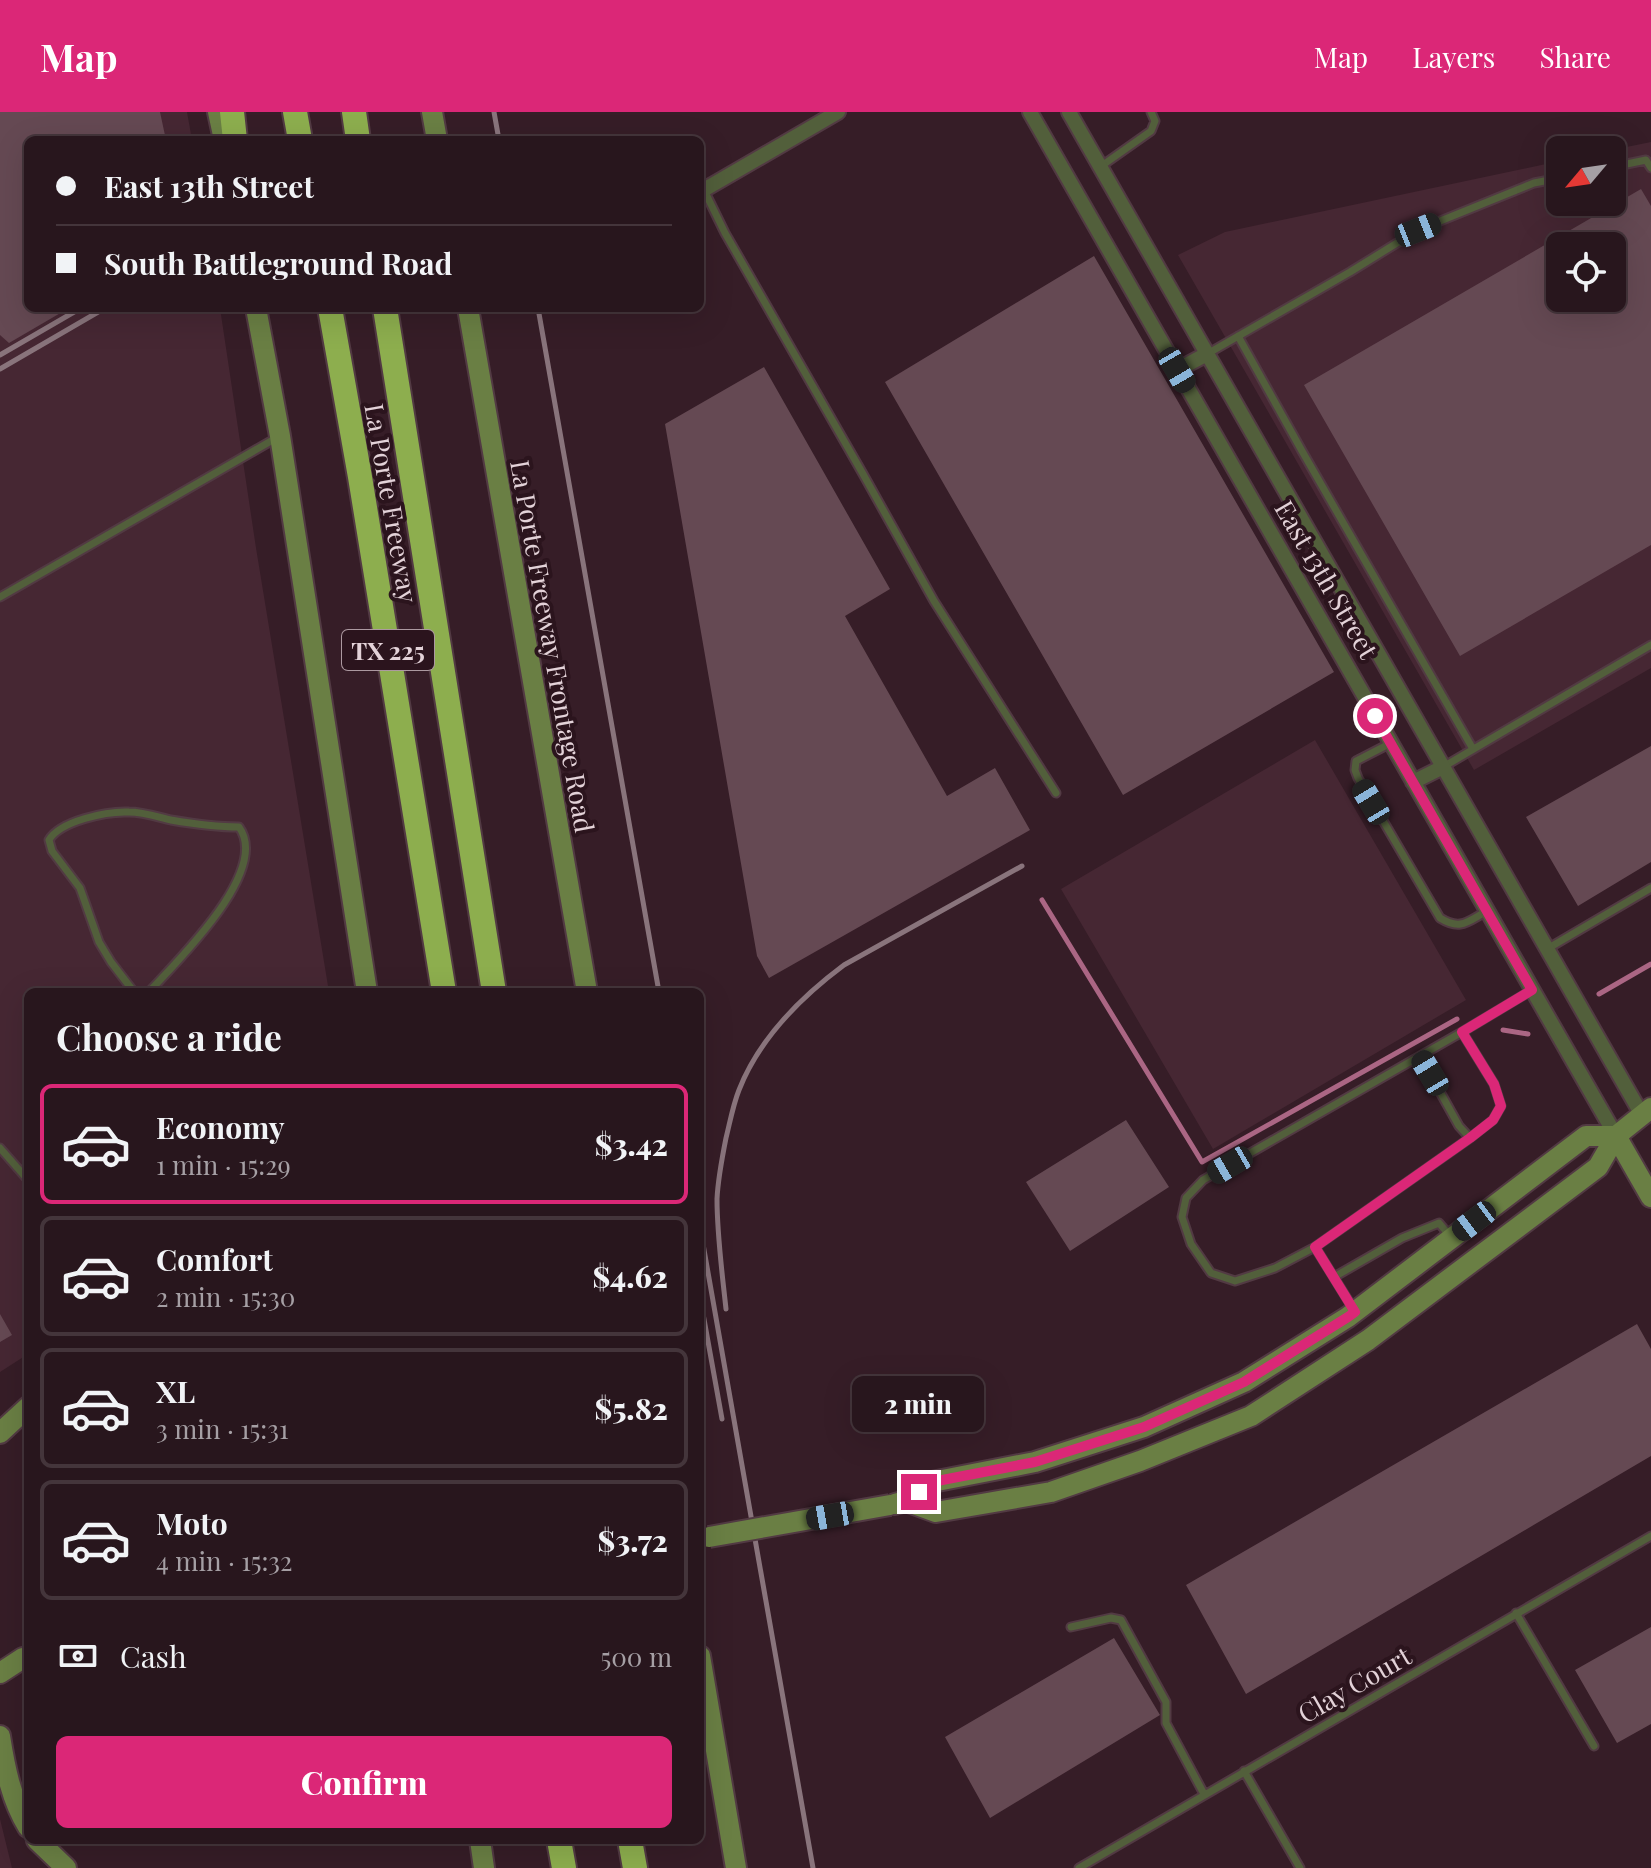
<!DOCTYPE html>
<meta charset="utf-8">
<style>
body{margin:0;font-family:"Playfair Display",serif;background:#34232a;color:#f1f3f6;height:100vh;display:flex;flex-direction:column;font-size:30px;white-space:nowrap}
*{box-sizing:border-box;margin:0}
p{font-size:26px;color:#a59fa4}
.icon{flex:none;width:44px;height:44px;fill:none;stroke:currentColor;stroke-width:2;stroke-linecap:round;stroke-linejoin:round}
.map{position:relative;flex:1;overflow:hidden}
.drawer{position:absolute;left:24px;top:876px;width:680px;height:856px;display:flex;flex-direction:column;background:#28161d;border-radius:12px;box-shadow:0 8px 32px #0002,0 0 0 2px #44353b}
.drawer>*{flex:none}
.banner{position:absolute;left:24px;top:24px;width:680px;height:176px;border-radius:12px;box-shadow:0 8px 32px #0002,0 0 0 2px #44353b;display:grid;align-content:center;height:176px;padding:0 32px;background:#28161d}
.needle{width:52px;rotate:241deg}
.buttons{position:absolute;left:1546px;top:24px;display:grid;gap:16px}
.buttons a{display:grid;place-items:center;width:80px;height:80px;border-radius:12px;background:#28161d;box-shadow:0 8px 32px #0002,0 0 0 2px #44353b;font-size:40px}
.end{position:absolute;width:36px;height:36px;margin:-18px;border:10px solid #db2777;background:#fff;box-shadow:0 0 0 4px #fff}
.from{border-radius:50%}
.bubble{position:absolute;height:56px;border-radius:12px;background:#28161d;box-shadow:0 8px 32px #0002,0 0 0 2px #44353b;font-size:26px;font-weight:800;line-height:56px;text-align:center}
.car{position:absolute;width:24px;height:48px;margin:-24px -12px;border-radius:10px;box-shadow:0 0 6px 2px #0007;background:linear-gradient(#222 24%,#8ab4d8 0 40%,#222 0 76%,#8ab4d8 0 86%,#222 0)}
.banner b{display:flex;align-items:center;gap:28px;height:76px;font-size:30px}
.banner b+b{border-top:2px solid #44353b}
.banner i{width:20px;height:20px;background:#f1f3f6}
ul{padding:0;list-style:none}
li{display:flex;align-items:center;gap:24px;height:120px;margin:0 16px 12px;padding:0 16px;border:4px solid #44353b;border-radius:12px}
li div{flex:1}
li b{display:block;font-size:30px}
li em{font-style:normal;font-weight:800}
li.active{border-color:#db2777}
li>.icon{width:72px;height:72px;stroke-width:1.5}
h2{padding:0 32px;font-size:36px;line-height:96px}
.pay{display:flex;align-items:center;gap:20px;height:88px;padding:0 32px;font-size:30px}
.pay p{margin-inline-start:auto}
.primary-button{display:flex;gap:16px;margin-top:auto;padding:16px 32px}
.primary-button a{flex:1;height:92px;border-radius:12px;background:#db2777;color:#fff;font-size:32px;font-weight:800;line-height:92px;text-align:center}
header{display:flex;align-items:center;gap:48px;box-sizing:border-box;height:112px;padding:0 40px;background:#db2777;color:#fff}
header strong{font-size:38px}
nav{display:flex;gap:44px;margin-inline-start:auto;font-size:28px}
.map>svg:first-child{display:block}
</style>
<header>
<strong>Map</strong>
<nav><a>Map</a><a>Layers</a><a>Share</a></nav>
</header>
<div class="map">
<svg width="1651" height="1756" viewBox="0 0 1651 1756">
<rect width="100%" height="100%" fill="#361d27"/>
<!-- built -->
<path fill="#462733" fill-rule="evenodd" d="M0,0H187L192,28H28V196H220L256,436L329,880H28V1242L0,1260Z
M1651,30V556L1474,658L1178,143L1225,120L1560,49V90H1612V38ZM1560,134H1612V186H1560Z
M1315,628L1466,888L1213,1037L1061,777Z
M0,1707L12,1756H0Z"/>
<g fill="none" stroke-linecap="round" stroke-linejoin="round">
<!-- stream -->
<path stroke="#ab6684" stroke-width="5" d="M1042,788L1202,1050L1457,907
M1599,882L1651,852
M1503,918L1528,922"/>
</g>
<!-- building -->
<path fill="#654953" fill-rule="evenodd" d="M0,0H160L166,28H28V196H69L9,231L0,223Z
M1641,77L1651,94V433L1460,544L1304,273ZM1560,134H1612V186H1560Z
M1094,144L1334,560L1123,683L885,270Z
M764,255L890,477L845,504L947,684L995,656L1030,718L769,866L757,844L665,312Z
M1651,634V750L1578,794L1526,705Z
M1126,1008L1169,1075L1070,1139L1026,1070Z
M0,1202L12,1223L0,1230Z
M1637,1212L1651,1237V1344L1246,1582L1186,1473Z
M1651,1515V1612L1617,1631L1575,1558Z
M1114,1526L1160,1603L990,1706L945,1625Z"/>
<g fill="none" stroke-linecap="round" stroke-linejoin="round">
<defs>
<path id="lane" d="M1100,55L1151,19L1155,9L1151,0
M1612,55L1646,48L1651,56
M704,78L725,121L863,362L934,489L1056,681
M1238,224L1302,339L1473,637
M1207,242L1350,160L1418,118L1534,71L1560,66
M0,485L278,325
M1391,631L1356,649L1355,658L1358,666L1440,806C1461,819 1468,809 1487,799
M1443,655L1651,533
M1547,837L1651,776
M134,880L111,850L99,830L80,776L52,739L49,728C60,709 107,699 129,700C143,700 158,705 171,708C194,712 216,715 239,715C271,759 177,849 149,880
M1462,920L1532,878
M1420,944L1459,1014L1470,1026
M0,1036L28,1068
M1315,1135L1275,1156L1235,1169L1211,1161L1191,1132L1182,1105L1186,1086L1203,1068L1462,920L1494,972L1501,994L1493,1008L1470,1026L1315,1135L1354,1198
M1334,1165L1402,1126L1439,1111L1450,1124
M1516,1501L1594,1634
M1071,1515L1111,1506L1121,1508L1166,1590V1611L1204,1682
M1244,1659L1300,1756
M1079,1756L1651,1424"/>
<path id="street" d="M1030,0L1616,1024
M1069,0L1642,1003
M700,80L838,0
M1177,258L1207,242
M1413,670L1443,655"/>
<path id="secondary" d="M218,0L224,28
M432,0L437,28
M256,196L280,324L367,880
M468,196L587,880
M1616,1024L1651,1085
M0,1321L28,1295
M906,1389L936,1400L1051,1380L1140,1349L1251,1304L1368,1228L1598,1055L1616,1024L1651,996
M895,1392L906,1389L932,1370L1035,1350L1144,1315L1244,1270L1348,1205L1586,1024H1616
M700,1544L736,1756
M0,1561L23,1546L28,1545
M0,1624C5,1656 11,1687 28,1715
M37,1728L66,1756
M480,1728L484,1756"/>
<path id="highway" d="M232,0L235,28
M295,0L300,28
M354,0L358,28
M330,196L360,365L444,880
M385,196L494,880
M559,1728L564,1756
M630,1728L635,1756"/>
</defs>
<!-- lane casing -->
<use href="#lane" stroke="#523a43" stroke-width="11"/>
<!-- street casing -->
<use href="#street" stroke="#523a43" stroke-width="18"/>
<!-- secondary casing -->
<use href="#secondary" stroke="#523a43" stroke-width="24"/>
<!-- highway casing -->
<use href="#highway" stroke="#523a43" stroke-width="28"/>
<!-- lane -->
<use href="#lane" stroke="#525f3b" stroke-width="7"/>
<!-- street -->
<use href="#street" stroke="#525f3b" stroke-width="14"/>
<!-- secondary -->
<use href="#secondary" stroke="#6a7f44" stroke-width="20"/>
<!-- highway -->
<use href="#highway" stroke="#8dae4e" stroke-width="24"/>
<!-- rail -->
<path stroke="#89747c" stroke-width="5" d="M494,0L499,28
M538,196L659,880
M0,243L81,196
M0,257L105,196
M700,1115L813,1756
M700,1185L722,1307
M726,1197C722,1160 717,1123 717,1087C718,1066 722,1046 726,1026C730,1010 733,993 739,978C759,927 801,885 844,853L1022,754"/>
<defs>
<path id="secondary-bridge" d="M709,1425L890,1393"/>
</defs>
<!-- secondary-bridge casing -->
<use href="#secondary-bridge" stroke="#523a43" stroke-width="24" stroke-linecap="butt"/>
<!-- secondary-bridge -->
<use href="#secondary-bridge" stroke="#6a7f44" stroke-width="20"/>
</g>
<g fill="none" stroke-linecap="round" stroke-linejoin="round">
<!-- route -->
<path stroke="#db2777" stroke-width="10" d="M919,1380L932,1370L1035,1350L1144,1315L1244,1270L1348,1205L1355,1200L1315,1135L1470,1026L1493,1008L1501,994L1494,972L1462,920L1532,878L1375,604"/>
</g>
<g text-anchor="middle" dominant-baseline="central" stroke-width="8" stroke-linejoin="round" paint-order="stroke">
<!-- shield labels -->
<rect fill="#2b141d" stroke="#ac99a0" stroke-width="2" x="342" y="518" width="92" height="40" rx="6"/>
<g font-size="24" font-weight="bold" fill="#e3d2d8">
<text x="388" y="538">TX 225</text>
</g>
<!-- street labels -->
<g font-size="26" fill="#e3d2d8" stroke="#2b141d">
<text transform="translate(392 391) rotate(80)">La Porte Freeway</text>
<text transform="translate(1327 467) rotate(60)">East 13th Street</text>
<text transform="translate(553 534) rotate(80)">La Porte Freeway Frontage Road</text>
<text transform="translate(1354 1572) rotate(-30)">Clay Court</text>
</g>
</g>
</svg>
<div class="buttons">
<a><svg class="needle" viewBox="-14 -14 28 28"><path d="M0-13l5 13h-10z" fill="#e53935"/><path d="M0 13l5-13h-10z" fill="#a59fa4"/></svg></a>
<a><svg class="icon" aria-label="locate" viewBox="0 0 24 24"><circle cx="12" cy="12" r="6"/><path d="M12 2v4M12 18v4M2 12h4M18 12h4"/></svg></a>
</div>
<i class="end from" style="left:1375px;top:604px"></i>
<i class="end" style="left:919px;top:1380px"></i>
<div class="bubble" style="left:852px;top:1264px;width:132px">2 min</div>
<i class="car" style="left:1418px;top:118px;rotate:68deg"></i>
<i class="car" style="left:1177px;top:258px;rotate:150deg"></i>
<i class="car" style="left:1371px;top:690px;rotate:329deg"></i>
<i class="car" style="left:1430px;top:961px;rotate:329deg"></i>
<i class="car" style="left:1230px;top:1053px;rotate:240deg"></i>
<i class="car" style="left:1474px;top:1109px;rotate:233deg"></i>
<i class="car" style="left:830px;top:1404px;rotate:260deg"></i>
<div class="banner">
<b><i class="from"></i>East 13th Street</b>
<b><i></i>South Battleground Road</b>
</div>
<section class="drawer">
<h2>Choose a ride</h2>
<ul>
<li class="active"><svg class="icon" aria-label="car" viewBox="0 0 24 24"><path d="M5 17H2v-5l4-1 3-4h7l3 4 3 1v5h-3M9 17h6M6 11h13"/><circle cx="7" cy="17" r="2"/><circle cx="17" cy="17" r="2"/></svg><div><b>Economy</b><p>1 min · 15:29</p></div><em>$3.42</em></li>
<li><svg class="icon" aria-label="car" viewBox="0 0 24 24"><path d="M5 17H2v-5l4-1 3-4h7l3 4 3 1v5h-3M9 17h6M6 11h13"/><circle cx="7" cy="17" r="2"/><circle cx="17" cy="17" r="2"/></svg><div><b>Comfort</b><p>2 min · 15:30</p></div><em>$4.62</em></li>
<li><svg class="icon" aria-label="car" viewBox="0 0 24 24"><path d="M5 17H2v-5l4-1 3-4h7l3 4 3 1v5h-3M9 17h6M6 11h13"/><circle cx="7" cy="17" r="2"/><circle cx="17" cy="17" r="2"/></svg><div><b>XL</b><p>3 min · 15:31</p></div><em>$5.82</em></li>
<li><svg class="icon" aria-label="car" viewBox="0 0 24 24"><path d="M5 17H2v-5l4-1 3-4h7l3 4 3 1v5h-3M9 17h6M6 11h13"/><circle cx="7" cy="17" r="2"/><circle cx="17" cy="17" r="2"/></svg><div><b>Moto</b><p>4 min · 15:32</p></div><em>$3.72</em></li>
</ul>
<div class="pay"><svg class="icon" aria-label="cash" viewBox="0 0 24 24"><path d="M3 7h18v10H3z"/><circle cx="12" cy="12" r="2"/></svg>Cash<p>500 m</p></div>
<div class="primary-button"><a>Confirm</a></div>
</section>
</div>
